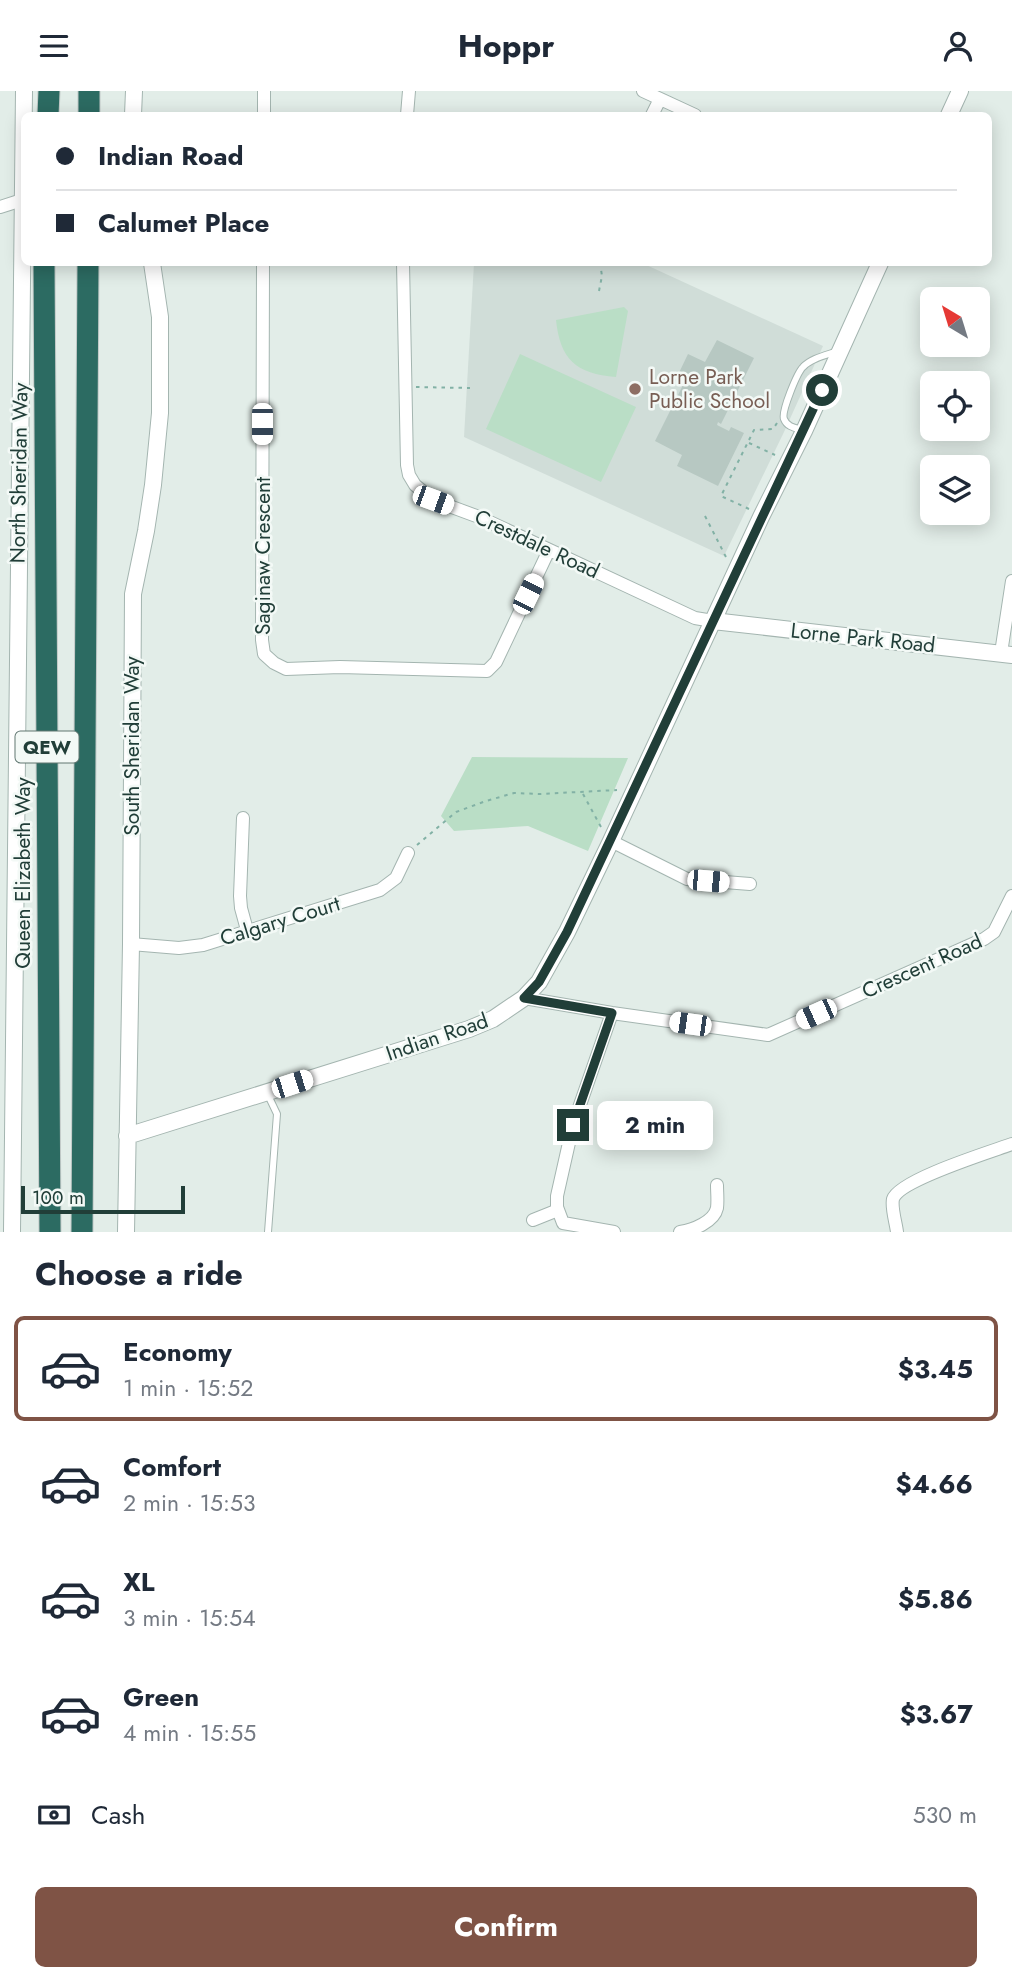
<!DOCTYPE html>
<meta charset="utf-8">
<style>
body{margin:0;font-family:Jost,sans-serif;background:#f6f6f7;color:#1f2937;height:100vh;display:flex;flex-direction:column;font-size:26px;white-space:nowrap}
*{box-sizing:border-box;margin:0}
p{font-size:23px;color:#747a83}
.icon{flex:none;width:38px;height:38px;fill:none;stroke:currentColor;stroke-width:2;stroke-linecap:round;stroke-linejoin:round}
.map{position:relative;height:1141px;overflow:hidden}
.details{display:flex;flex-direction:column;background:#fff;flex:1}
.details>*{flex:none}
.hud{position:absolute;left:21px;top:21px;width:971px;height:154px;border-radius:10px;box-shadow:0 4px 18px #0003;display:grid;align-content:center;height:154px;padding:0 35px;background:#fff}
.needle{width:46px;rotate:322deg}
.tools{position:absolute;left:920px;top:196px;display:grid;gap:14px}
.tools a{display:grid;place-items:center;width:70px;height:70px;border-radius:10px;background:#fff;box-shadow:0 4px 18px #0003;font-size:35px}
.scale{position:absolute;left:21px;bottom:18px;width:164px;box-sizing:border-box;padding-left:7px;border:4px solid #213e38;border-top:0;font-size:19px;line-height:24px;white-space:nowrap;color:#213e38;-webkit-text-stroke:5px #f3f9f6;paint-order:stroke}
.end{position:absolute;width:32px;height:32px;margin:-16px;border:9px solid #213e38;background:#fff;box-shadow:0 0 0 4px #fff}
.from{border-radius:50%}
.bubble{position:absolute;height:49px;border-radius:10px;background:#fff;box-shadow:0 4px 18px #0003;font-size:23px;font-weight:700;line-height:49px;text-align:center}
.car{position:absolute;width:21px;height:42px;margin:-21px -10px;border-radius:9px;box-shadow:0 0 5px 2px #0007;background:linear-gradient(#fff 24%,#345 0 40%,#fff 0 76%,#345 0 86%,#fff 0)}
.hud b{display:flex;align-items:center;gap:24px;height:66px;font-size:26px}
.hud b+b{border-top:2px solid #e0e1e3}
.hud i{width:18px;height:18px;background:#1f2937}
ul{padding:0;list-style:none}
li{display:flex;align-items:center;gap:21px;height:105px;margin:0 14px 10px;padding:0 21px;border:4px solid transparent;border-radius:10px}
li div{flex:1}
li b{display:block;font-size:26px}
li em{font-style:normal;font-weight:700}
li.current{border-color:#7f5345}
li>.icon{width:63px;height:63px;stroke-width:1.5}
h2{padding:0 35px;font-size:32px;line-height:84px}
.pay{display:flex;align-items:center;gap:18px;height:77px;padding:0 35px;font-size:26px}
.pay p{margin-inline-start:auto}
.button{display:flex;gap:14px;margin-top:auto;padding:14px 35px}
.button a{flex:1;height:80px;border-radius:10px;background:#7f5345;color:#fff;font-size:28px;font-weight:700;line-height:80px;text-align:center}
header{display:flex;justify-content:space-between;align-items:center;height:91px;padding:0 35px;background:#fff;font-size:32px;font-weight:700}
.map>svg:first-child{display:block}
</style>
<header><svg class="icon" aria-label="menu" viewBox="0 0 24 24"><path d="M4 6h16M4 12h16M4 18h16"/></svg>Hoppr<svg class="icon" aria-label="person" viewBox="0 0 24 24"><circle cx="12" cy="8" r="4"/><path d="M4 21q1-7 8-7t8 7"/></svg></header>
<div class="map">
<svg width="1012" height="1141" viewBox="0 0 1012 1141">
<rect width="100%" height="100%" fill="#e2ede8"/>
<!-- built -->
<path fill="#d0ddd8" d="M474,172H642L823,255L784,341L724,465L464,346Z"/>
<!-- green -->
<path fill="#badec6" d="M624,216L628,220L616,286C576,283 560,268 556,229Z
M520,263L636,316L601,391L486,338Z
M472,666L628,667L588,760L528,735L454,740L441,725Z"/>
<!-- building -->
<path fill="#b7c8c2" d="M717,249L754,267L721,333L718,331L717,334L729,340L731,336L744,342L718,395L677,375L682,364L655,350L683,294L675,290L688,263L705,271Z"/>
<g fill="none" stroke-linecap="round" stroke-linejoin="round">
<defs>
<path id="service" d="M802,339C795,337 787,336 784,328C781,321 797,282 803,276C811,267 827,264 838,260
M267,1002L277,1023L268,1141"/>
<path id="minor" d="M643,0L695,24
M264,24V0
M407,24L409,0
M652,24L660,8
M0,116L22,109
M263,172L262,549L264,563L274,572L286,578L340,576L487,580L496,571L549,459
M403,172L407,374L409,384L415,394L433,409L479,426L695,527L713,530
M1001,562L1012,490
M243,727L240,805L241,817L247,839
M611,750L687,788L750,793
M131,853L179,857L203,854L380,799L396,787L408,762
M524,907L612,922L768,944L984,848L994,841L1012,805
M612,922L573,1034L557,1105V1116L563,1132L614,1141
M533,1129L558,1119
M680,1141C693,1139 714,1131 717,1117C718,1110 717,1101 717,1094
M897,1141C896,1132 891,1117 893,1108C899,1089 990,1061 1012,1053"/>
<path id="tertiary" d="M133,24L134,0
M949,24L960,0
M713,530L1012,564
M127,1045L469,938L493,928L524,907L539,891L567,841L611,750L761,426L804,340L880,172
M12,1141L24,0
M126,1141L131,853L133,503L146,440L153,394L160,322V226L152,172"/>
<path id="motorway" d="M48,24L49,0
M89,24V0
M44,172L50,1141
M82,1141L88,172"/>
</defs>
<!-- service casing -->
<use href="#service" stroke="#a4b5b0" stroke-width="8"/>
<!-- minor casing -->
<use href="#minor" stroke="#a4b5b0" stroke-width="14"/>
<!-- tertiary casing -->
<use href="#tertiary" stroke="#a4b5b0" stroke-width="18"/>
<!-- motorway casing -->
<use href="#motorway" stroke="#c1c9c7" stroke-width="23"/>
<!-- path -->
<path stroke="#82b1a5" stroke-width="2" stroke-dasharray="3.5 5" stroke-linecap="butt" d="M599,200L602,185L600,172
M416,296L470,297
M749,352L775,364
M749,418L721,405L754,339L773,338L777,332
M705,425L727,468
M583,703L601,736
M417,754L456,721L486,710L514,702L540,703L617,699"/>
<!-- service -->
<use href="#service" stroke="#fff" stroke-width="6"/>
<!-- minor -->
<use href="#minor" stroke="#fff" stroke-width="12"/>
<!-- tertiary -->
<use href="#tertiary" stroke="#fff" stroke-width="16"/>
<!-- motorway -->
<use href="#motorway" stroke="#2c6b62" stroke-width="21"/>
</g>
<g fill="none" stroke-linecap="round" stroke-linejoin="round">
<!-- route -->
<path stroke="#213e38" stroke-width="9" d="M573,1034L612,922L524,907L539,891L567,841L822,299"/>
</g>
<!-- markers -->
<circle fill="#8d6e63" stroke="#f3f9f6" stroke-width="2.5" cx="635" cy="298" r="7"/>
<g text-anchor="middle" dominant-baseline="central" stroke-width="5" stroke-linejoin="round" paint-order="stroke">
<!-- shield labels -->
<rect fill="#f3f9f6" stroke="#607671" stroke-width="2" x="15.5" y="640.5" width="63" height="31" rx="5"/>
<g font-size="19" font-weight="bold" fill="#213e38">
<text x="47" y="656">QEW</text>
</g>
<!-- education labels -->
<g font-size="21" fill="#785e54" stroke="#f3f9f6" text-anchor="start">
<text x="649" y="286">Lorne Park<tspan x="649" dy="24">Public School</tspan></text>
</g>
<!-- street labels -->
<g font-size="21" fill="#213e38" stroke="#f3f9f6">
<text transform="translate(19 382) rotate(-89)">North Sheridan Way</text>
<text transform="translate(537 453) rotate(25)">Crestdale Road</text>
<text transform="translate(263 465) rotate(-90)">Saginaw Crescent</text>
<text transform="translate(863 547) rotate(6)">Lorne Park Road</text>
<text transform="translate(132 655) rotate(-90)">South Sheridan Way</text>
<text transform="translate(23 782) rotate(-90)">Queen Elizabeth Way</text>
<text transform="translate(280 830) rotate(-17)">Calgary Court</text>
<text transform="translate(922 875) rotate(-24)">Crescent Road</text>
<text transform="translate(437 946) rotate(-19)">Indian Road</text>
</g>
</g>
</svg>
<div class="tools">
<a><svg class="needle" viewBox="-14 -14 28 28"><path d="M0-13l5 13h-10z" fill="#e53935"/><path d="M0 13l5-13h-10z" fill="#747a83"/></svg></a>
<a><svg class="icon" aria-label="locate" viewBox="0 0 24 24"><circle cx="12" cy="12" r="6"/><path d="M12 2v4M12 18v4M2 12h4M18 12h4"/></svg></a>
<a><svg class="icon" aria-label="layers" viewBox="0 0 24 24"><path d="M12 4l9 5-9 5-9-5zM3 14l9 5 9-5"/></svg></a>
</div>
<div class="scale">100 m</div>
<i class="end from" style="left:822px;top:299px"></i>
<i class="end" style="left:573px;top:1034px"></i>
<div class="bubble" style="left:597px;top:1010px;width:116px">2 min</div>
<i class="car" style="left:262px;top:333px;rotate:180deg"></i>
<i class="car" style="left:433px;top:409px;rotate:110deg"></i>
<i class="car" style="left:528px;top:503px;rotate:26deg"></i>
<i class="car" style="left:708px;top:790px;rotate:95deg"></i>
<i class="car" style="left:816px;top:923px;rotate:246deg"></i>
<i class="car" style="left:690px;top:933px;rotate:278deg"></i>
<i class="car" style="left:292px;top:993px;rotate:72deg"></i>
<div class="hud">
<b><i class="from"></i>Indian Road</b>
<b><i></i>Calumet Place</b>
</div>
</div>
<section class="details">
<h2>Choose a ride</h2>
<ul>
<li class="current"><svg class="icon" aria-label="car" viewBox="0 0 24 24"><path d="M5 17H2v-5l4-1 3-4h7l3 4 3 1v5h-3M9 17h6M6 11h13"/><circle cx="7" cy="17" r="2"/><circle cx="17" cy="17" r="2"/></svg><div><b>Economy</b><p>1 min · 15:52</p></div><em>$3.45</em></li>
<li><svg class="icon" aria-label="car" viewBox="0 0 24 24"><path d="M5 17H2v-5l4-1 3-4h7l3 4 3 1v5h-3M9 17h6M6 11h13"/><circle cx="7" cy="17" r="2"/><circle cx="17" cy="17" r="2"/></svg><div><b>Comfort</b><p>2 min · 15:53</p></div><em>$4.66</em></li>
<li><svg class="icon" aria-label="car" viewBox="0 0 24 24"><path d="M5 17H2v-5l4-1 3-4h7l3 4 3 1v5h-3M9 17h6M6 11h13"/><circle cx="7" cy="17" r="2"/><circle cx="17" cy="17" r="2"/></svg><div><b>XL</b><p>3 min · 15:54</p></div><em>$5.86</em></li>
<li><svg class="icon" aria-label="car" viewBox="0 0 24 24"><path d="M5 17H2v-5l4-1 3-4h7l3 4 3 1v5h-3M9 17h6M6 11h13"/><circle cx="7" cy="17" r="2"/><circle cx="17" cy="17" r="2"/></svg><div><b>Green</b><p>4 min · 15:55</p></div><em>$3.67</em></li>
</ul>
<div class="pay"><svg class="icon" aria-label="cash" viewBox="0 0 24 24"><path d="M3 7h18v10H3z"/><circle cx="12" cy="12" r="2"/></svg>Cash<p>530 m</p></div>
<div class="button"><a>Confirm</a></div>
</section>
